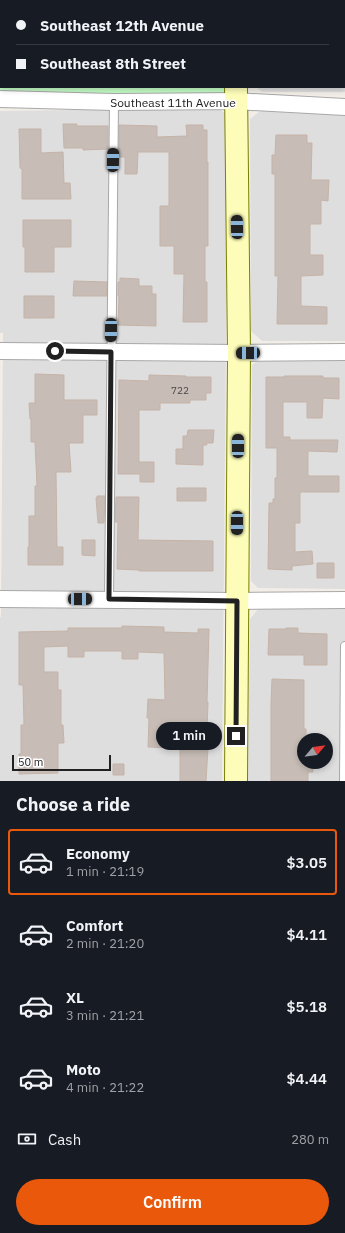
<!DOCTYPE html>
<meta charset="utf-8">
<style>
body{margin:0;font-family:"IBM Plex Sans",sans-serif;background:#20242c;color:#f1f3f6;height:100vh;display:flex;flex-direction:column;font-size:15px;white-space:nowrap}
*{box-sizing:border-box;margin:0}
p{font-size:13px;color:#9ea1a6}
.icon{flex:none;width:22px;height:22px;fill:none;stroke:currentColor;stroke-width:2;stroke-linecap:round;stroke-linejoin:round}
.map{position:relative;height:781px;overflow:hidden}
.drawer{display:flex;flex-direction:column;background:#171b24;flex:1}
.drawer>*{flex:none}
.banner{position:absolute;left:0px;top:0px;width:345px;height:88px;box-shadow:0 2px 6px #0003;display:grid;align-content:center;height:88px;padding:0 16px;background:#171b24}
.needle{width:26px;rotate:61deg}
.controls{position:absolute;left:297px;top:733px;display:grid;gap:8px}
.controls a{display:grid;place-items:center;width:36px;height:36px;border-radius:50%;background:#171b24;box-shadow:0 2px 6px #0003;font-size:20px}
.scale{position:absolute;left:12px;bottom:10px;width:99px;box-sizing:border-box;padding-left:4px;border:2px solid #212121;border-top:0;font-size:11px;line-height:14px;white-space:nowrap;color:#212121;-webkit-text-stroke:3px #fff;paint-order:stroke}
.end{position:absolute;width:18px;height:18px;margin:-9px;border:5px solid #212121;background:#fff;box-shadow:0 0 0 2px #fff}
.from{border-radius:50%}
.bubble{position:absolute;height:28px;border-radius:14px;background:#171b24;box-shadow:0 2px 6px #0003;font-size:13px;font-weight:600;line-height:28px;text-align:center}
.car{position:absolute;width:12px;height:24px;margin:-12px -6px;border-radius:5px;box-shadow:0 0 3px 1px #0007;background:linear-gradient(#222 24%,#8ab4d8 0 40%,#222 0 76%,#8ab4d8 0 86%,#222 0)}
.banner b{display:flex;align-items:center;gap:14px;height:38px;font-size:15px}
.banner b+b{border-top:1px solid #363941}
.banner i{width:10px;height:10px;background:#f1f3f6}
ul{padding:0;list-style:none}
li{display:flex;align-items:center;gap:12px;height:66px;margin:0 8px 6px;padding:0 8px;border:2px solid transparent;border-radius:4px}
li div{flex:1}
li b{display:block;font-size:15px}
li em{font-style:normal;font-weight:600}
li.selected{border-color:#ea580c}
li>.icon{width:36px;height:36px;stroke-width:1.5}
h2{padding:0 16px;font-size:18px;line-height:48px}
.pay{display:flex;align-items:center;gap:10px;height:44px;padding:0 16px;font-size:15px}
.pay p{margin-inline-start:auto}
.primary-button{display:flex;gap:8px;margin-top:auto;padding:8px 16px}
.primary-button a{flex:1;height:46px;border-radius:24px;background:#ea580c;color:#fff;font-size:16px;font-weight:600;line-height:46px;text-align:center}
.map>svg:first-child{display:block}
</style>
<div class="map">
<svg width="345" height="781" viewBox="0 0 345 781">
<rect width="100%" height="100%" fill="#f2eee7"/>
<!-- residential -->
<path fill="#dfdede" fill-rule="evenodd" d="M253,0H345V92H262L256,87H344V1H253Z
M217,108L228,115L222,781H0V617H1L3,333H0V111Z
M260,111H345V341H262L251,331L250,119Z
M261,359L345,360V589L258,588L251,581L252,365Z
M259,608H345V781H248L250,619ZM304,740H326V762H304Z"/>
<!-- park -->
<path fill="#c3fdc5" d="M0,0H238V1H1V87H236L235,101L0,99Z"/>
<!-- building -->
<path fill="#c7bdb6" stroke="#c5b3a8" d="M63,124H77V126H108V149L83,150V148H64Z
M119,125L157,126V137L187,136L186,125H203V130H207V162H208V246H205V282H207V322H183L184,274H174V246H160V206H169V152H138L137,174H125V157H119Z
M19,129H41V153L63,152L64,183H70L71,199H22V169L20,168Z
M276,135H307V143H312L311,180H329L328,201L321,200V224H310V255H323V275L301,276V306L327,307V324H277L278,276H275V174H272V155H275Z
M23,220H71V247H54V272H25V247H23Z
M120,278L139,279V286H152V294H156V326L118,325L119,296H118V282H120Z
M74,281L107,282V296H73Z
M24,296H54V318H24Z
M35,374L64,375V400H97V415H83V443H69L71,472H56L57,547H63V565H28V547H29V516H35V486H37L35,442H31V419H30L29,403H35Z
M149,375L186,376V377H211V393H206V400H190V403H160V410H139V462H154V482H140V475L139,474H118L119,380L149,381Z
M284,376H323V378H339V399L323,398L322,418H307V402H283V437H290V440H338L337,452L308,451V476H339V492H300V523H295V552L312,551L313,564L292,566V570L268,569L269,503H273V499H275V478H277V448H266V377H284Z
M188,430H214L213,443H206L207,445H203V465L176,464V449H183V436H187Z
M177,488H206V501H177Z
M97,496H105L104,523H98L96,498H97Z
M116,497H139L138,540L213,541V571H139V570L117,569L118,522H115Z
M82,540H95V556L82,555Z
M317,563H334V578H317Z
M122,626L164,627V632L198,633V629H209L207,702H208L207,731H208V748L206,781H180V748L148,747L149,718H147L148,699L165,700L164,653L138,652V659H122V651H84V657H68V646L44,647V672H58V690H61V725H63L64,743H58V773L19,774V754H21V725H24L23,685H19V632L68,631V628H122Z
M286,628H298V633L327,634V665H304V655H268L269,629H286Z
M272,679L304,680V729H306V740H304V762H313V772H308V781H271V703Z
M113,764H124V775H113Z"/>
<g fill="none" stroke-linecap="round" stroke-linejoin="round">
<defs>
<path id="lane" d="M335,0V1
M344,5H345
M109,599L114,102
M344,781L345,646"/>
<path id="street" d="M0,99L114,102L235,101L345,107
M0,351L239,353L345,352
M0,599L237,601L345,600"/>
<path id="secondary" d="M239,1V0
M236,87L239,353L236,781"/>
</defs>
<!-- lane casing -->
<use href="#lane" stroke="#a8a8a8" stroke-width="10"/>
<!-- street casing -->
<use href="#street" stroke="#a8a8a8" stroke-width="18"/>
<!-- secondary casing -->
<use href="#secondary" stroke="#778000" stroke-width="24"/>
<!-- path -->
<path stroke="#ff746b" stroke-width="2.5" stroke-dasharray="2 2" stroke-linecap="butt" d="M167,1L169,0"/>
<!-- lane -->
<use href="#lane" stroke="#fff" stroke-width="8"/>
<!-- street -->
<use href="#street" stroke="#fff" stroke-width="16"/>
<!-- secondary -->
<use href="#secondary" stroke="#fdfdb9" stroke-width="22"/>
</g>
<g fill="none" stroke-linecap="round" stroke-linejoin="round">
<!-- route -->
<path stroke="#212121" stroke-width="5" d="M55,351L111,352L109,599L237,601L236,736"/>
</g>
<g text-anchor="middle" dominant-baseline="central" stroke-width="3" stroke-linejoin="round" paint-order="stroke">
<!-- number labels -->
<g font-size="10" fill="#4a4846">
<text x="180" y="390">722</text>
</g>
<!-- street labels -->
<g font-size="12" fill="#212121" stroke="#fff">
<text x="173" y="102">Southeast 11th Avenue</text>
</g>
</g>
</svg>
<div class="controls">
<a><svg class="needle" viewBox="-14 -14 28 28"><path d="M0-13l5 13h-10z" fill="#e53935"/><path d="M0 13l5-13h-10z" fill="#9ea1a6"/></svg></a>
</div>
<div class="scale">50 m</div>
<i class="end from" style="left:55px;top:351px"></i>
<i class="end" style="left:236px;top:736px"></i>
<div class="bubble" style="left:156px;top:722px;width:66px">1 min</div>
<i class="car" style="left:113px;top:160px;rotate:1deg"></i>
<i class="car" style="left:237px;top:227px;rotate:359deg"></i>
<i class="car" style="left:111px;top:330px;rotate:181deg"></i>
<i class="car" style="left:248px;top:353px;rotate:269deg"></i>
<i class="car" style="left:238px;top:446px;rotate:0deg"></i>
<i class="car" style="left:237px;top:523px;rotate:180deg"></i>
<i class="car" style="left:80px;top:599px;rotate:90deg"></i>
<div class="banner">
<b><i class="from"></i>Southeast 12th Avenue</b>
<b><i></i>Southeast 8th Street</b>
</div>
</div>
<section class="drawer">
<h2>Choose a ride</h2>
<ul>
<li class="selected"><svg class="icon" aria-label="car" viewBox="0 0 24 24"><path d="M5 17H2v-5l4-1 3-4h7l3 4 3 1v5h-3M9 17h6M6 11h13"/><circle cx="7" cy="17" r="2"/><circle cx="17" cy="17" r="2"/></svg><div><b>Economy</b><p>1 min · 21:19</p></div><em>$3.05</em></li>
<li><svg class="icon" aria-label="car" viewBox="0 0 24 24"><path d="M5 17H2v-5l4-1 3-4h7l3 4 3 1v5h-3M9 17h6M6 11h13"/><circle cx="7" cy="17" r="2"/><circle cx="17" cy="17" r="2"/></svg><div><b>Comfort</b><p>2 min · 21:20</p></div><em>$4.11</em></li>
<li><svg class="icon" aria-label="car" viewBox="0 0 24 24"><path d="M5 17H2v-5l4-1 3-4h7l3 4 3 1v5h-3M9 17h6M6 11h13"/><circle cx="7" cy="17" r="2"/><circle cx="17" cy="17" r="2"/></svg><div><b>XL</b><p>3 min · 21:21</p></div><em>$5.18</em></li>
<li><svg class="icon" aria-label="car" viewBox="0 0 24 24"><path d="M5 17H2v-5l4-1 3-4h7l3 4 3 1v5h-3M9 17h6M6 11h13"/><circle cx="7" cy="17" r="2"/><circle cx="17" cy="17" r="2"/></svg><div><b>Moto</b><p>4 min · 21:22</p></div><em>$4.44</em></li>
</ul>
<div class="pay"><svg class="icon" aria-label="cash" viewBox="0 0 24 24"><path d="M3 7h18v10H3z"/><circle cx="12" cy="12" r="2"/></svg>Cash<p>280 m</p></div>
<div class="primary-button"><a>Confirm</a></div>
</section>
